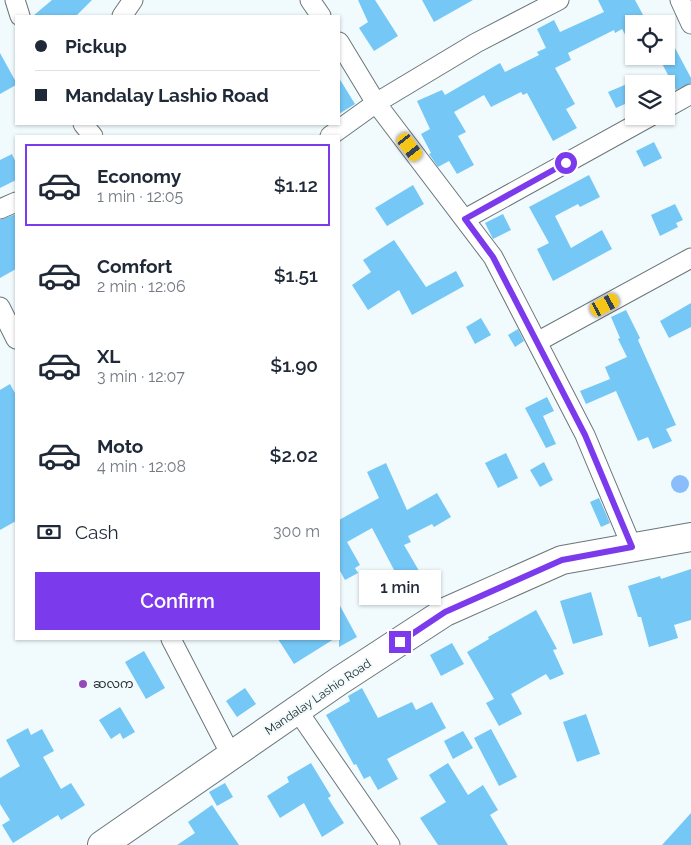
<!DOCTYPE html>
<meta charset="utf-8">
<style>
body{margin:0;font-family:Raleway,"Noto Sans Myanmar",sans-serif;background:#f6f6f7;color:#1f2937;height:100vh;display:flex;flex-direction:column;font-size:19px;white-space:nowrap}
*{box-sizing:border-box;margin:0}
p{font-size:16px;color:#747a83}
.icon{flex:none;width:28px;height:28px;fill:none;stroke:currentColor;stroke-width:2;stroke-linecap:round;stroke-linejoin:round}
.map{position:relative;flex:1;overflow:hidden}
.details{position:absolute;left:15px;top:135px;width:325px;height:505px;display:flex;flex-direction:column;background:#fff;border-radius:0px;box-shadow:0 1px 4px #0004}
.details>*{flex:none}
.banner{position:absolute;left:15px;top:15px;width:325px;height:110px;border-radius:0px;box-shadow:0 1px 4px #0004;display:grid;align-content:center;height:110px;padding:0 20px;background:#fff}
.buttons{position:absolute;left:625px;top:15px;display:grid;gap:10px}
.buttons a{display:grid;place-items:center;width:50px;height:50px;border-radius:0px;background:#fff;box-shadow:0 1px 4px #0004;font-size:25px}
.end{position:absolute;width:22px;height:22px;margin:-11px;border:6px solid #7c3aed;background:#fff;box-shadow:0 0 0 2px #fff}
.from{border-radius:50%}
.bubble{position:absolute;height:35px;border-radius:0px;background:#fff;box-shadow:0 1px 4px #0004;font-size:16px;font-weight:600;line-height:35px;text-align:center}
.car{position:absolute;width:15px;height:30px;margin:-15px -8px;border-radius:6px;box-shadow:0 0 4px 1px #0007;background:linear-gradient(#f5c518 24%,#345 0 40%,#f5c518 0 76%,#345 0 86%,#f5c518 0)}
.banner b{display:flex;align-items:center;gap:18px;height:48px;font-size:19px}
.banner b+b{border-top:1px solid #e0e1e3}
.banner i{width:12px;height:12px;background:#1f2937}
ul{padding:9px 0 0;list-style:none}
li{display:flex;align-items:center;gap:15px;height:82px;margin:0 10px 8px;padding:0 10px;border:2px solid transparent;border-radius:0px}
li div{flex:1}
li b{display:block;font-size:19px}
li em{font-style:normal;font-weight:600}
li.active{border-color:#7c3aed}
li>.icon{width:45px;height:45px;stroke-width:1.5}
.pay{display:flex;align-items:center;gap:12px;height:55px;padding:0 20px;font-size:19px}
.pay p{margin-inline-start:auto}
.button{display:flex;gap:10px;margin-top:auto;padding:10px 20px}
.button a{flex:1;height:58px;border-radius:0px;background:#7c3aed;color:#fff;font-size:20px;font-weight:600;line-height:58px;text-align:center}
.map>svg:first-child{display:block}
</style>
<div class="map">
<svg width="691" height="845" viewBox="0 0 691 845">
<rect width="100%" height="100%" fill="#f1fbfe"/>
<!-- water -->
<path fill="#8bbdfb" d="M671 484a9 9 0 1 1 18 0a9 9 0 1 1-18 0Z"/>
<!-- building -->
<path fill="#75c7f5" d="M52,0H92L76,16H33Z
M358,0H375L398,36L374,51L359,28L368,22Z
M422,0H473L434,22Z
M598,0H635L648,24H634V50L622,29L615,33L614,30L568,53L571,60L555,68L575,104L566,109L577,128L553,141L527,93L523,95L521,92L491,107L484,95L454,112L466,132L458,136L474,165L457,174L449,161L438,167L429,154L431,153L421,134L430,129L417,101L442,90L445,95L500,63L505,72L539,55L537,52L546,48L537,29L554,20L560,32L604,12Z
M666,31L691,78V83L676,90L658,56H666Z
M0,53L16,82V85L0,94Z
M339,78L355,104L339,114Z
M634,81V100L616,108L608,92Z
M654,142L662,158L644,167L636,151Z
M12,154L16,163V180L0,188V160Z
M589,175L600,197L580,207L578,204L555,216L571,248L602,230L612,249L553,281L537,249L549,243L529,207Z
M413,185L424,204L387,226L375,208Z
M675,204L683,220L676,223L678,227L660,236L651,215Z
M16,214V269L0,278V220Z
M503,214L511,230L493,239L485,223Z
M394,240L426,287L456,271L464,286L412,315L399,290L368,310L352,285L371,272L363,260Z
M691,303V327L669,338L660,321Z
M626,310L640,338L638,340L676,425L666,429L672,441L653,449L648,437L638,441L616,391L586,404L580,391L610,379L605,367L627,357L618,339L620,338L611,317Z
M481,318L491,335L475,344L466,327Z
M518,329L524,341L515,347L508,335Z
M10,384L16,395V521L0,530V390Z
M547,397L554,411L543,416L556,444L546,448L525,408Z
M506,453L518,478L498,488L485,463Z
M544,462L553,480L540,487L530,470Z
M386,463L407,510L437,493L451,517L434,527L432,524L408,536L411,542L404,545L422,576L403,587L372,528L347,542L360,565L355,568L358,573L345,580L339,569V520L379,498L367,472Z
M599,498L610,523L601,527L590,502Z
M691,569V620L674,625L678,638L649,647L641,617H638L628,586L660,576L661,579Z
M591,592L603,635L573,644L560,601Z
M339,604L357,637L339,647Z
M536,610L557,649L553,650L564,674L550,680L546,674L511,694L522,714L499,726L486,703L494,699L467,652L489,639L488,637Z
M278,639H334L294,664Z
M452,643L464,664L441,676L430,655Z
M144,651L165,688L146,699L125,662Z
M245,688L256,704L237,717L226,701Z
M362,688L378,718L412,702L416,710L432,702L446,728L387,759L398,779L378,790L370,776L364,779L356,764L354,765L326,715L350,701L348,696Z
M120,707L135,732L123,739L120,733L111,739L99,720Z
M586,714L600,754L577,762L563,722Z
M28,728L31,735L42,729L54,751L43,757L61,789L71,783L85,805L61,820L58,815L13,843L2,825L10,820L0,804V778L20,766L6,740Z
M491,729L517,777L499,786L474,738Z
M463,731L473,748L453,759L444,741Z
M311,763L331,796L328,798L344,823L322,837L304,803L280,818L267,796L289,782L287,777Z
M448,763L468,795L483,785L498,810L490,815L508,845H438L420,818L446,802L429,775Z
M225,783L233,797L217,806L209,792Z
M212,805L239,845H177L195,833L188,822Z
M691,813V845H662Z"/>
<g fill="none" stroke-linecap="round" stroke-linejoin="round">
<defs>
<path id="street" d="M15,0L20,16
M310,0L321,16
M680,0L691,24
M122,16L133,0
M339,42L376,103L493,257L585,435L632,547
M666,108L691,94
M83,124L93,136
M330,136L376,103L476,43L559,0
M0,209L16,202
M465,219L651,116
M0,307L16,339
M537,342L691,258
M171,639L231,755
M297,710L390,845"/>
<path id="highway" d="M102,845L339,681L445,612L562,560L691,537"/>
</defs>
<!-- street casing -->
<use href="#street" stroke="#6b767a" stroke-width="21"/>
<!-- highway casing -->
<use href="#highway" stroke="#6b767a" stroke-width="30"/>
<!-- street -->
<use href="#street" stroke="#fff" stroke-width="19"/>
<!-- highway -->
<use href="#highway" stroke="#fff" stroke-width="28"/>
</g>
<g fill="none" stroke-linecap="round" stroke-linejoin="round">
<!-- route -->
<path stroke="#7c3aed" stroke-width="6" d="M400,642L445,612L562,560L632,547L585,435L493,257L465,219L566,163"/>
</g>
<!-- markers -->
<circle fill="#954abc" stroke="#f1fbfe" stroke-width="2" cx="83" cy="684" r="5"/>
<g text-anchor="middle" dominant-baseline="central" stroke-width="4" stroke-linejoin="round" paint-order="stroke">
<!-- poi labels -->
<g font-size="12" fill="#272c2d" stroke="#f1fbfe" text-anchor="start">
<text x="93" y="684">ဆလက</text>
</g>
<!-- street labels -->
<g font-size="12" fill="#272c2d" stroke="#f1fbfe">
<text transform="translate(318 697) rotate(-34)">Mandalay Lashio Road</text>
</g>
</g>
</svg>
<div class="buttons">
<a><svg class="icon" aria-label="locate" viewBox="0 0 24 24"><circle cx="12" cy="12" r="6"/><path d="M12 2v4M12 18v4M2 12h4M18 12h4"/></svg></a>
<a><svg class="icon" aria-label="layers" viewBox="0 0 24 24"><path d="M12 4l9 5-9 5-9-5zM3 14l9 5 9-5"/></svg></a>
</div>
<i class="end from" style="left:566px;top:163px"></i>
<i class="end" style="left:400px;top:642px"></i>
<div class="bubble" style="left:359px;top:570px;width:82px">1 min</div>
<i class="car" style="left:410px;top:147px;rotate:143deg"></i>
<i class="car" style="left:605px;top:305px;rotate:62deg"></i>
<div class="banner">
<b><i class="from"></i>Pickup</b>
<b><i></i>Mandalay Lashio Road</b>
</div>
<section class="details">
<ul>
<li class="active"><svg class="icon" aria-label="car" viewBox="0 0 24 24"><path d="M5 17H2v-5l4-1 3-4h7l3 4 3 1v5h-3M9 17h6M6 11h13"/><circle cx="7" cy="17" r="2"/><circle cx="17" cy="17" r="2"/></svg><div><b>Economy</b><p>1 min · 12:05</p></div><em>$1.12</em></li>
<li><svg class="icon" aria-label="car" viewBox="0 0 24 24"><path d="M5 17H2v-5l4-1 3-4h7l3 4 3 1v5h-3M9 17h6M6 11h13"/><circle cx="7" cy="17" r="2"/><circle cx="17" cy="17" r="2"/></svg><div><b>Comfort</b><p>2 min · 12:06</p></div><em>$1.51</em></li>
<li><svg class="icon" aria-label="car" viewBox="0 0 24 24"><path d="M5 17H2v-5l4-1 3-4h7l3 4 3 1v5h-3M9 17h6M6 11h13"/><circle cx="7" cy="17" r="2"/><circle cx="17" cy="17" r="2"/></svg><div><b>XL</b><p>3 min · 12:07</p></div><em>$1.90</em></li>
<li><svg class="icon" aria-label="car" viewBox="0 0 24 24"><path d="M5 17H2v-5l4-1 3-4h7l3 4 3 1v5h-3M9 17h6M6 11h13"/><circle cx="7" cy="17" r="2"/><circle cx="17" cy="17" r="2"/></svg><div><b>Moto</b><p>4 min · 12:08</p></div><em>$2.02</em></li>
</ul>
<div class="pay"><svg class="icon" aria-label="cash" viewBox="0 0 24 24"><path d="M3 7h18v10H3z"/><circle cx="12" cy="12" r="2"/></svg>Cash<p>300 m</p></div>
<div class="button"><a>Confirm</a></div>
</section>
</div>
